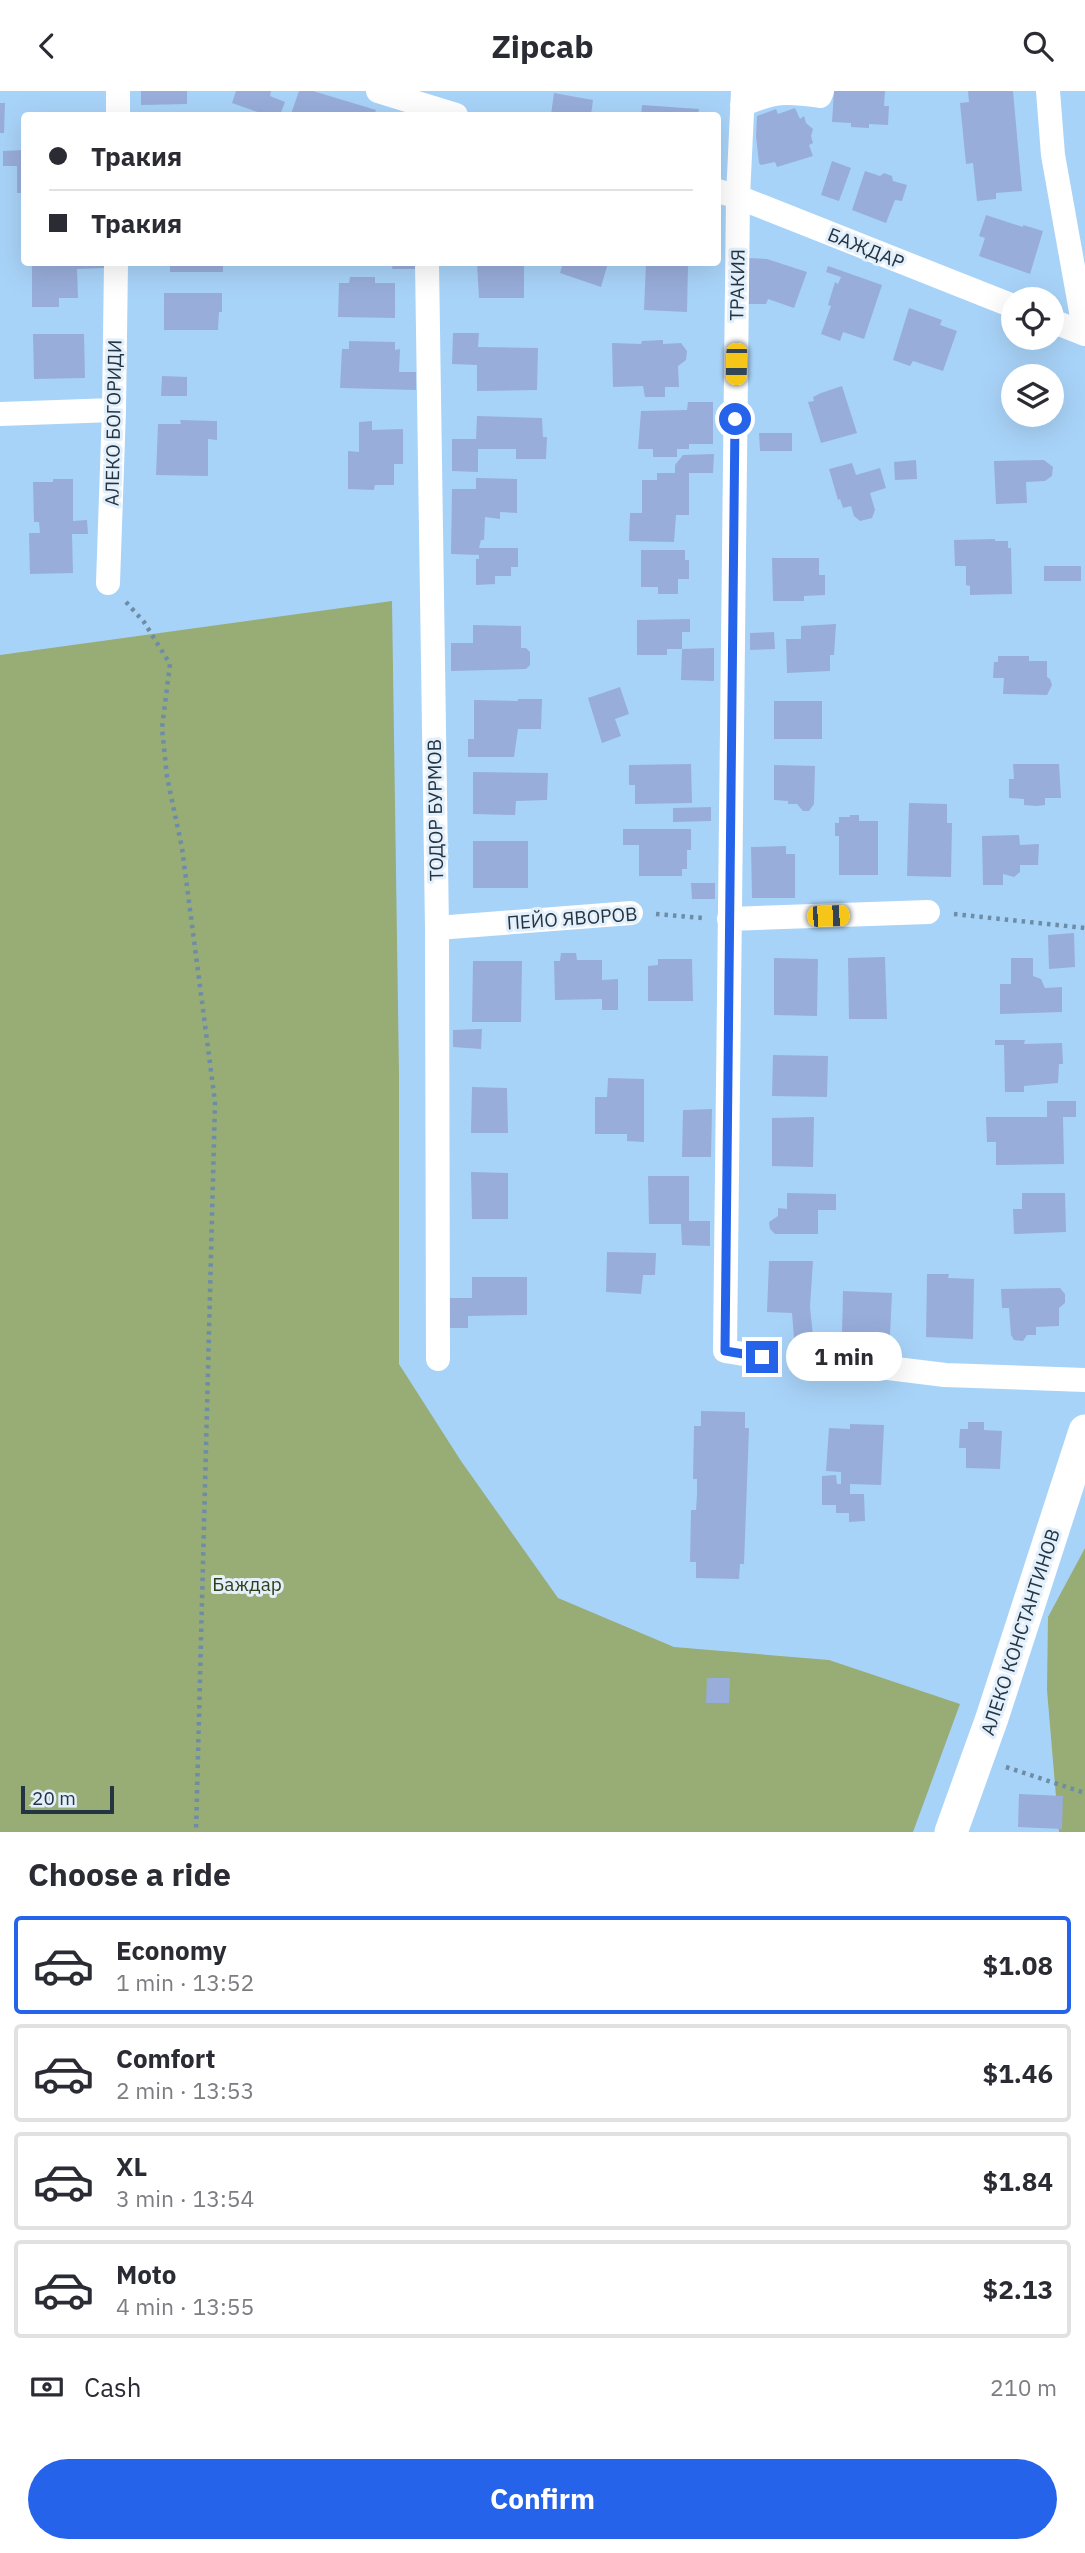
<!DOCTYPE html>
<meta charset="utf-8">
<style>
body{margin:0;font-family:"IBM Plex Sans",sans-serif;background:#f2f2f3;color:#2b2b33;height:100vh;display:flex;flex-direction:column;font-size:26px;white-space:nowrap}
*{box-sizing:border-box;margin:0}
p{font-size:23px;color:#7c7c81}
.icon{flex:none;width:38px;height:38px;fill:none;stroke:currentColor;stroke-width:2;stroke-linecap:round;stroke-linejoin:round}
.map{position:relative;height:1741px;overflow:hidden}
.sheet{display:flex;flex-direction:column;background:#fff;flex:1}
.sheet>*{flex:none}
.top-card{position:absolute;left:21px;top:21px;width:700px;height:154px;border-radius:7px;box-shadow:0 7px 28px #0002;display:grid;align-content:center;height:154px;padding:0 28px;background:#fff}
.buttons{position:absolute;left:1001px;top:196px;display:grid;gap:14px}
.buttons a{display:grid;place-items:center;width:63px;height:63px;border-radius:50%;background:#fff;box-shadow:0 7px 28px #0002;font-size:35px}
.scale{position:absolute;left:21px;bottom:18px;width:93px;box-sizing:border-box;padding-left:7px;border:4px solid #233442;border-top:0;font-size:19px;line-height:24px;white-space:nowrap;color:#233442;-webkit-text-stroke:5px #e3f0fb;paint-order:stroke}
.end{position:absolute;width:32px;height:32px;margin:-16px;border:9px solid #2563eb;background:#fff;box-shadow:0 0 0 4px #fff}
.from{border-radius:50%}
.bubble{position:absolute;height:49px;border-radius:24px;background:#fff;box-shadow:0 7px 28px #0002;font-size:23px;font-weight:700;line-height:49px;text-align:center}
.car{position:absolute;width:21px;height:42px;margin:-21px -10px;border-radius:9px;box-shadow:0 0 5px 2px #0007;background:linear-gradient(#f5c518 24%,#345 0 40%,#f5c518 0 76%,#345 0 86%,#f5c518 0)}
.top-card b{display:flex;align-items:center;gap:24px;height:66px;font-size:26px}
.top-card b+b{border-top:2px solid #e1e1e2}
.top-card i{width:18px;height:18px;background:#2b2b33}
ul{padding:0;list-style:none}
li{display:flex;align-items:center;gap:21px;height:98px;margin:0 14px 10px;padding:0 14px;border:4px solid #e1e1e2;border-radius:7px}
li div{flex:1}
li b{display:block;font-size:26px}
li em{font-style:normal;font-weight:700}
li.active{border-color:#2563eb}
li>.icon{width:63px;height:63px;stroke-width:1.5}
h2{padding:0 28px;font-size:32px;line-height:84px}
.pay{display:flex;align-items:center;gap:18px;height:77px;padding:0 28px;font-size:26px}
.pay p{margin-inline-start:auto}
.action{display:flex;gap:14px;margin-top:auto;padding:14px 28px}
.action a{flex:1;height:80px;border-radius:42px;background:#2563eb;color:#fff;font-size:28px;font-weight:700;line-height:80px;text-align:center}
header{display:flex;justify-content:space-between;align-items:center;height:91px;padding:0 28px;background:#fff;font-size:32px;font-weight:700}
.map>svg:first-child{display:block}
</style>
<header><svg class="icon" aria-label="back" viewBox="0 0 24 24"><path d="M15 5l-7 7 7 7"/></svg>Zipcab<svg class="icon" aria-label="search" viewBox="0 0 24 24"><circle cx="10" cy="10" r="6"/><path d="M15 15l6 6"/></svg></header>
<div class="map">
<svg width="1085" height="1741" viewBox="0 0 1085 1741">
<rect width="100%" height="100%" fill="#a8d3f8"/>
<!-- green -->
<path fill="#98ac76" d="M392,510L399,983V1273L461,1370L558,1507L674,1556L829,1569L960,1613L913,1741H0V564Z
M1085,1457V1741H1059L1047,1599L1048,1526Z"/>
<!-- building -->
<path fill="#98adda" d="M141,0H187V13L141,14Z
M236,0H271L270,5L285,11L280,24H266L232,12Z
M299,0H313L376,19L374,24H294L291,23Z
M834,0H885L884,15H889L888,34L869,33V37L851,36V32L832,31Z
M968,0H1013L1022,100L996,102V108L977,110L973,72L966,73L960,12L969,11Z
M554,2L593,9L591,24H551Z
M0,12H5L4,42H0Z
M642,14L699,18L698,24H641Z
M795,17L800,28L804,25L806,32L813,38L811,45L813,52L809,54L813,65L777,76L775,71L761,74L759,72L756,45L757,25L776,18L778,23Z
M24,59V102H17V75H3V60Z
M832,70L851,77L839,110L821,104Z
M865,80L880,85L884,82L892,85L893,90L907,94L902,110L895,109L886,132L852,119Z
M986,124L1023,136V134L1043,140L1030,183L979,165L985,147L979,145Z
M747,167L767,168L807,181L794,217L768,208L766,213H747Z
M32,172H106V177L77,178L78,207H59V216H32Z
M170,172H223V181H170Z
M393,172H416V178H392Z
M477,172H524V207H479Z
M563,172H608L601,196L560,182Z
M646,172L688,173L687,221L644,219Z
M828,175L882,194L864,248L843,241L840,250L821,243L831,215L828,214L835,191L838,193L841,186L826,181Z
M350,186H375V192H395V227L338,226L339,192H349Z
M164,202H222V221H219L218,239H164Z
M909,217L942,229L940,234L957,240L943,280L913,270L910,275L893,269Z
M453,242H479L478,256L538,257L537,299L477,300V274L452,273Z
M33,243H84L85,287L34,288Z
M663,249V253L681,252L687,260L686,269L678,275L679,296H665V306H645L643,295L613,296L612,252L641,253L642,250Z
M349,250L395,251V259L400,258L399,281H416V299L340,297L342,258H349Z
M162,285L187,286V305H161Z
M842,295L857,342L821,352L808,311L814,310L813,306L821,302Z
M688,311H713V353H689V358H677V366H653V358H638L641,320L687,319Z
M477,325L542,327L543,346H547L546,368H516V358H478V381L452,380V348H476Z
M180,329L217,330V349L208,348V385L156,384L158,333H181Z
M372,330V339L403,338V373H394V394H375L374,399L348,398V360L359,361V331Z
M759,342H792V360H760Z
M714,363L713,382H689V424H676L674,451L629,450L630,422H642V389H657V382H675V374L683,364Z
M916,369L917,388L895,389L894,371Z
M1044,369L1053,376L1052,385L1045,390L1026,391L1027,412L996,413L994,370Z
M852,372L856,384L880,377L886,397L870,402L875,419L872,427L860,430L854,425L851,415L843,417L840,408L838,409L829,378Z
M476,387L517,388V422L500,421V428L485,426L484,449H481L479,457H518V476H511V485H495V493L476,494V468H479V464L451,463L452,398H476Z
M53,388H73V430L87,429L88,443H72L73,482L30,483L29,442H40L39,431H34L33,391H53Z
M995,448V450H1008V457H1011L1012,503L970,504V495L966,494V475H955L954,449Z
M641,459H685V469H689V488H678V503H658V496H641Z
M772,467H819V484H825V504L804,505V510H773Z
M1044,475H1081V490H1044Z
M690,528V541H682V558H667V564H637V529Z
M836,533L834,564H830V580L787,582L786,548H801V535Z
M473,534L521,535V557H526L530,561V574L526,578L451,580V552H473Z
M774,541L775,558L750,559V542Z
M714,557V590L681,589L682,558Z
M998,565H1029V570H1047V586L1050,588L1052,594L1047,604L1003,603L1004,587H993L994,571H998Z
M620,596L629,623L615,628L621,645L602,652L588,607Z
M518,608H542L541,638H518L514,666H468V648H474V609L518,610Z
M774,610H822V648H774Z
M691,673L692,712L635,713V694H629V674Z
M1013,673H1059L1061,707H1045V714L1037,715L1024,714V708L1009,707V688H1014Z
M774,674L815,675L814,713L809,720H803L797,713H788V710L774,709Z
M473,681L548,682L547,709L516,710L515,724L473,723Z
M909,712L947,713V732H952L951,786L907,785Z
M711,716V730L673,731V717Z
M850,724H859V730H878V784H839V745H835V732H839V726H850Z
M623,738H691V759H687V778H682V785H639V754H623Z
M1019,744L1020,754L1039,753L1038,774H1020V781L1014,786L1003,783V794H983L982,745Z
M473,750H528V797H473Z
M786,755V763H795V807H752L751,756Z
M691,792H715V808H692Z
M1074,842L1075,876L1049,878L1048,844Z
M561,862H576L577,869H602V889L618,888V919H602V908L555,909L554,870H560Z
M885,866L887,928H849L848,867Z
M774,867L818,868L817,925L774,924Z
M1011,867H1033V885L1041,888L1045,897L1062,896V921L1000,923V893H1011Z
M658,868H692L693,910H648V875L658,874Z
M473,870H522L521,931H472Z
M482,938L481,958L453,956V939Z
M995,949H1025L1024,953L1062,952L1063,973H1059L1058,992L1024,995V1001H1005L1004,954H995Z
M773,964L828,965L827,1006L772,1005Z
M608,987L644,988V1051L627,1050V1043H595V1006H607Z
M472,996L507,997L508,1042H471Z
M1047,1010H1076V1026H1063L1064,1073L996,1074V1051H987L986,1026H1047Z
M712,1018L711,1066H682L683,1019Z
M814,1026L813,1076L772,1075V1027Z
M471,1081L508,1082V1128H472Z
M648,1085H689V1130H710V1155L682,1154L681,1133H649Z
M787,1102L836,1103V1119H818V1143H775L770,1138L769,1131L778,1125V1117L787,1118Z
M1022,1102H1065L1066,1141L1014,1143L1013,1118H1022Z
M607,1161L656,1162L655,1184H643L641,1203L606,1201Z
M769,1170H813L810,1216L813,1245L794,1247L792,1222L767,1221Z
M927,1183H949L948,1187L974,1188L973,1248L926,1246Z
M472,1186H527V1224L468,1225V1237H448L449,1207H472Z
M1060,1197L1065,1203V1212L1059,1217V1235L1036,1236V1244H1027L1023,1250L1014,1249L1011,1244L1009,1217H1002L1001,1198Z
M843,1200L892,1202L890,1244L842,1242Z
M701,1320L745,1321V1337H749L744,1473H740L739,1488L696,1487V1471H690L691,1419H696L697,1403V1388H693L694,1335H701Z
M968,1331H984V1339L1002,1340L1000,1378L966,1377V1357H959L960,1338H968Z
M850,1333L884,1334L881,1394L850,1393V1403H864L865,1430L849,1431V1422H836V1414H822V1385L836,1384L837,1393H841V1381L826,1380L829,1337L850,1338Z
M707,1587H730L729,1612H706Z
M1019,1703L1063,1705L1062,1738L1018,1736Z"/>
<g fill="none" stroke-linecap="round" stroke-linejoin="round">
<!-- path -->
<path stroke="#6d8da7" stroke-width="4.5" stroke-dasharray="3.5 5" stroke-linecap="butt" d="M126,511L144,531L170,573L162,637L167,686L182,757L215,1011L196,1741
M656,823L703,827
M954,823L1085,837
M1006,1676L1085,1702"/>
<!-- street -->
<path stroke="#fff" stroke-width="24" d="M378,0L456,24
M743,0L738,106L725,1260L762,1266
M1048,0L1053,64L1085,243
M742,14C774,0 786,0 820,5L822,0
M118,24V0
M718,100L738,106L1013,215
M427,172L437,837L438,1268
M1052,230L1085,243
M0,323L114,319
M108,492L114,319L116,172
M729,828L928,821
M437,837L631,822
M823,1269L945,1284L1085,1289"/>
<!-- secondary -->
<path stroke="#fff" stroke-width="33" d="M951,1741L992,1627L1085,1340"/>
</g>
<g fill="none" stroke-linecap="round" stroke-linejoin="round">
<!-- route -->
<path stroke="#2563eb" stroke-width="9" d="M735,328L725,1260L762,1266"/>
</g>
<g text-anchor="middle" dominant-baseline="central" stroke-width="6" stroke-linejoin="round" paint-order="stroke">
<!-- street labels -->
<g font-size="19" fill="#233442" stroke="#e3f0fb">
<text transform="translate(866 157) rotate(22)">БАЖДАР</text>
<text transform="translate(737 194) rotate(-89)">ТРАКИЯ</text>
<text transform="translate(113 332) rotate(-89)">АЛЕКО БОГОРИДИ</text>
<text transform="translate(435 719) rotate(-91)">ТОДОР БУРМОВ</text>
<text transform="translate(572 827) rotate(-4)">ПЕЙО ЯВОРОВ</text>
<text transform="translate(1020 1541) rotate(-72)">АЛЕКО КОНСТАНТИНОВ</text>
</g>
<!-- park labels -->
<g font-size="19" fill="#313d18" stroke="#e3f0fb">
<text x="247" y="1493">Баждар</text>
</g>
</g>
</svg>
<div class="buttons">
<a><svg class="icon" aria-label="locate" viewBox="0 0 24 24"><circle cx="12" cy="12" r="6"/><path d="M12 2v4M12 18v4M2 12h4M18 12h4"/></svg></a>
<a><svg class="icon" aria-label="layers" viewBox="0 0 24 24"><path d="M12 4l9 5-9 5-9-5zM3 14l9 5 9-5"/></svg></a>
</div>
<div class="scale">20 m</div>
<i class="end from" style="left:735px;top:328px"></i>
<i class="end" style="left:762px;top:1266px"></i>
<div class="bubble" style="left:786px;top:1241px;width:116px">1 min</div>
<i class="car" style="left:736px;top:273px;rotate:181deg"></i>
<i class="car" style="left:828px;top:825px;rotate:88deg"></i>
<div class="top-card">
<b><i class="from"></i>Тракия</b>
<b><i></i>Тракия</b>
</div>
</div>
<section class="sheet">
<h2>Choose a ride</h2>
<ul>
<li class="active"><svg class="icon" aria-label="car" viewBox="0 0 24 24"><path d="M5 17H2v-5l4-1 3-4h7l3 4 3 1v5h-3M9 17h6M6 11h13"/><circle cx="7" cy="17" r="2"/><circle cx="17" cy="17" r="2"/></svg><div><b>Economy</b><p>1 min · 13:52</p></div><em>$1.08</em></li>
<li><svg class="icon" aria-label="car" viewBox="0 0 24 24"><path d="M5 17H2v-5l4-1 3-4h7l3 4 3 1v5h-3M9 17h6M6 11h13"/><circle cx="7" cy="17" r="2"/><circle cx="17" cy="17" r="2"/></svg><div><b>Comfort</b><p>2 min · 13:53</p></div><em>$1.46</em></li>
<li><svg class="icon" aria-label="car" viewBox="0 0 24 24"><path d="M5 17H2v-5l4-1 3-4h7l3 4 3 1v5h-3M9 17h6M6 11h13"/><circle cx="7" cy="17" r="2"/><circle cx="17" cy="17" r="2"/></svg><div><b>XL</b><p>3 min · 13:54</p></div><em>$1.84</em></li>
<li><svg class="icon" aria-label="car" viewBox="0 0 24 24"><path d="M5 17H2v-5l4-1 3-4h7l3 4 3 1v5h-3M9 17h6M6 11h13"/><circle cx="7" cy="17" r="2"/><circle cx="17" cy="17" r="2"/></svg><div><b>Moto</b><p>4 min · 13:55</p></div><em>$2.13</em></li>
</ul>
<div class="pay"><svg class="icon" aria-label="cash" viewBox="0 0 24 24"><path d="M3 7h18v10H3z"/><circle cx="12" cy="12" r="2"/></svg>Cash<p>210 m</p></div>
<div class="action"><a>Confirm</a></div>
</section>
